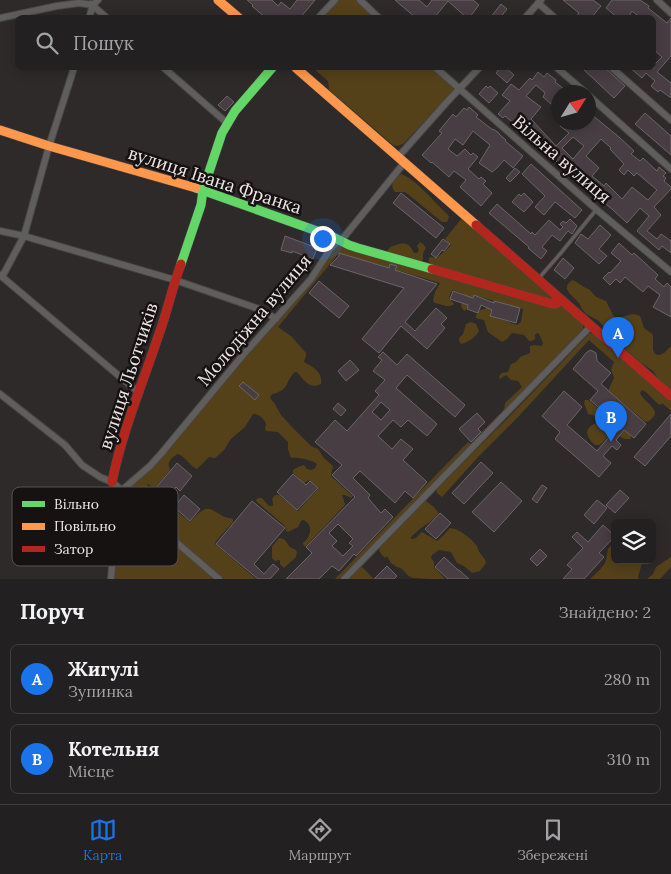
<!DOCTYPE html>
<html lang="uk">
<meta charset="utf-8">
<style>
:root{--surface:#222020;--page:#2e2d2d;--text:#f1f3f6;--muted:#a2a3a5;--line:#3f3e3e;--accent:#1a73e8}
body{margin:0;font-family:Lora,serif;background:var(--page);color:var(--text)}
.controls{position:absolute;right:15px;bottom:15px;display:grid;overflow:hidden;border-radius:8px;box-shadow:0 2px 12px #0003}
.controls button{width:45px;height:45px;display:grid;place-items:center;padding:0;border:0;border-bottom:1px solid var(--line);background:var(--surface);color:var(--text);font:25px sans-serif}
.compass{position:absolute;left:551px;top:85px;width:45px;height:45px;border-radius:50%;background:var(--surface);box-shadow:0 2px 12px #0003;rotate:53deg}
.you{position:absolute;left:322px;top:238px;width:18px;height:18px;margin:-12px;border:4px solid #fff;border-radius:50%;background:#1a73e8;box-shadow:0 0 0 8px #1a73e833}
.badge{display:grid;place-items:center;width:32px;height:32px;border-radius:50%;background:var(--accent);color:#fff;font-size:16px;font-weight:700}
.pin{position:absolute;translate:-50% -41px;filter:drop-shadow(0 1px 2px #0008)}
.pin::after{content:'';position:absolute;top:26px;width:18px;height:15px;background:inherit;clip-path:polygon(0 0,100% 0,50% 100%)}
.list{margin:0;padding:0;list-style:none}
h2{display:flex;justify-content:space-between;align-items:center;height:65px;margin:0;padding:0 20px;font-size:21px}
h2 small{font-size:16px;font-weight:400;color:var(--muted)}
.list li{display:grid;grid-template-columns:32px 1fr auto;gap:15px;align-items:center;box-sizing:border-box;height:70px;margin:0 10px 10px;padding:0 10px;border:1px solid var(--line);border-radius:8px}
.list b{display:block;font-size:19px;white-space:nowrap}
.list p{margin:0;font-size:16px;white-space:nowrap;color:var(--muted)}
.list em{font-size:16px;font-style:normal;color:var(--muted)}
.icon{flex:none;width:28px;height:28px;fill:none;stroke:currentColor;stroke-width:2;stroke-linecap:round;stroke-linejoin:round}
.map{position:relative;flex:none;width:671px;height:579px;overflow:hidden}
.search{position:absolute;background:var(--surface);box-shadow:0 2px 12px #0003;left:15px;right:15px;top:15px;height:55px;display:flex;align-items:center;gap:12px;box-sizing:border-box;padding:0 18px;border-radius:8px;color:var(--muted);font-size:19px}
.sheet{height:225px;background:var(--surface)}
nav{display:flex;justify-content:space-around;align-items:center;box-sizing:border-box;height:70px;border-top:1px solid var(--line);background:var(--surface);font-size:14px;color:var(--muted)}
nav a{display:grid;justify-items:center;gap:2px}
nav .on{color:var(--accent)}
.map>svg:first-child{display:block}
</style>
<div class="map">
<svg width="671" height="579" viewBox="0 0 671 579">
<rect width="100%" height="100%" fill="#2e2a2a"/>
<path fill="#54411a" d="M339 0H356L376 17 323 18Z
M313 68H432L453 86 454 90 403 144 397 146 393 145 329 90 328 81Z
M401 174C415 178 435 203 447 214L449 217 447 222H442L408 194 404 192H395C389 184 394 179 401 174Z
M462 218 554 299 553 301 432 265C429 263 428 261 429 258L430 257 437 258C442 253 447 250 451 245L445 239Z
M420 242 423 244 426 248 423 253V259L421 262 389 254 387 251 390 247C402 243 408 240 414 253H417L419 250 417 246Z
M340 243 560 304 583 324V329L504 411 505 403 522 387 518 381 511 380 506 375 500 379 499 376 502 373 508 372 511 364 516 362 520 357 530 353V346L535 345 542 346 543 343 539 334 537 333 535 335V339L532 341H529L524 335 512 333 507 339 502 342 488 332 484 320 479 319 476 318V315L480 310 485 309 488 306 492 308 490 314 491 316 517 325 521 322 523 309 487 299 475 295 470 300 466 310 464 311 461 306 464 294 453 290 451 292 449 298 454 304C448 309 442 304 435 303L433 301 435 292 440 283 339 253 278 327 291 336 306 353V356L304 362C313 367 323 372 321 384 309 390 304 380 297 372H295C284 382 291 390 272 394L270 398 275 404 281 415 291 426 311 446 318 449 324 458 333 466 331 475 332 477 349 493 352 496V498L345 495H342L345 504 344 506 306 546H304L303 543C311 537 314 524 303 520L301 521 298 527 288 532 286 531 285 526 257 502 256 500 258 498H262L269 506H273V503L272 499 275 495H279L298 511 319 488 309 480 304 483 293 473V470L298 467 304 465 307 469 312 470 315 468 317 464C312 460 298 457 291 458L288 449V442L278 432 266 431 265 429 266 424C264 418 259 414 253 414L245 427 231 439 224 450 215 458 209 457 197 469C189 466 186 456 177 454 172 458 166 462 170 469L169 471 155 488H152L148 484 147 485 168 503C164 507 162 513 156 514 149 515 135 502 131 496 128 493 129 492 128 489L131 484 332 250Z
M572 280 575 281 584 287 590 290 596 297 606 301 613 315 615 318C626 319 629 311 640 316L644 328 651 333 653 335V350L655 354 659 355 664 353 671 346V390L657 377 653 371 640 362 614 339 599 321 586 314 582 309 579 303 569 293 567 289V285Z
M471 322 476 324 479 331C476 337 467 343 461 344L459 341V338L463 334 466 324Z
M590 333 595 334 671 400V411L662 403 661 405 658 404 646 392 642 390 640 393C643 400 652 404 655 412 655 417 650 421 646 422L642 419 609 391V388L614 378 611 369 614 362 589 340 518 417 479 456 442 497 437 493 436 489 507 419Z
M585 400H588L630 435 631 438 630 439H624L612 432 600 445H595C591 441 585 435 588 429 591 424 595 426 598 419L593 415 588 414 584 403Z
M468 442 471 444 339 579H335Z
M426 501 434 507 438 512V514L430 522 421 528 411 537V539L416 538 422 532 437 541 443 536 450 528C458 528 472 539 477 546 478 548 478 551 480 553 483 557 485 558 486 563L480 571 472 573 464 566 457 563 451 552 439 550 432 555 431 558 434 562V567L445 579C435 579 422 579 413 578 405 576 405 568 397 567L391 563 387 556 385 558C382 555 379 552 379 548L423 502Z
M174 509 190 522C193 519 196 515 199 513 210 503 215 513 225 517 227 518 230 518 233 519V522L216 541 215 544 256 579H222L174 537C166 524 165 521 174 509Z
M134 510 139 511 216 579H109L126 516Z
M279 538 284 539 290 547 296 550 297 552 296 557 284 568 280 564V560L275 561 272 558V547Z
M615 542V560H643L638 577 639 579H590C596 573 604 567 606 560 609 549 605 550 615 542Z
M671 557V567L660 579H647L653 574 656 567Z
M362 567 374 579H348L360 568Z"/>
<path fill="#483d42" stroke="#6a6667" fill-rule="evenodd" d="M247 0H272L278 6 281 2 290 9 297 0H315L300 18H266L252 6 253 5Z
M395 0H419L427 7 432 0H473L479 5 469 18H467L448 1 434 18H416Z
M563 0H593L601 6 591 18H575L579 13Z
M612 0H640L649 6 648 8 667 23 671 18V56L657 72 671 83V98L660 90 658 92 651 86 655 81 646 73 642 78 630 68H654V65L662 57 654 50V18H641L632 11 628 18H618L606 8Z
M501 4 507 9 500 18H490Z
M500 68H506L514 75 507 83 496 73Z
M582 68H605L625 86 614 98Z
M538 72 544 77 547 73 556 80 555 82 568 92H558V110L543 97 545 93 536 85 526 96 541 107 531 119 556 146 569 133 560 126 563 122H569L574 126 577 123 582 127 586 122H588V120L592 115 619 137 634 151 631 154 640 161 643 158 657 171 659 167 666 173 663 176 666 178 664 181 671 187V189L654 207 661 215 647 231 657 239 661 234 671 241V253L662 246 659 250 637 231 649 216 640 208 627 223 612 209 584 187 586 185 574 176 576 173 566 165 563 168 538 143 536 144 521 129 505 116 503 118 498 114 510 101 502 95 511 84 519 90 530 78 532 80ZM573 137 584 146 573 159 562 148ZM601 139 611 148 610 149 624 164 619 170 624 175 628 170 634 176 637 173 657 190 648 200 632 187 622 199 606 183 604 186 592 176 599 168 586 156Z
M486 86 488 88 490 86 498 93 489 103 479 94Z
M227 96 234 102 225 111 218 105Z
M469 107 478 115 476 117 493 130V129L499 133V134L506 140 505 141 523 156 513 168 504 160 497 168 492 172 479 163 490 145 473 131 463 145 455 139 448 149 457 156 465 149 471 155 473 153 478 157 468 169 479 179 481 177 486 181 483 184 492 193 481 206 460 187 466 180 454 171 449 177 432 162 431 163 422 155 442 133 439 131 453 114 456 117 464 108 467 110Z
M645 113 671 136V155L635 124Z
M531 164 582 210 575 218 555 202 544 215 535 207 545 196 522 174Z
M515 168 520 172 510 182 506 178Z
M401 193 444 228 436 238 393 203Z
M524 193 533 202 524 212 512 202 519 194 521 196Z
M497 204 531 234 532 232 535 235 549 220 560 230 563 227 560 224 563 221 566 223 570 219 577 226 572 234 568 231 560 241 552 235 542 247 547 251 541 259 528 248 529 247 489 213Z
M600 225 611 235 599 249 607 256 599 264 575 243 581 234 588 239Z
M285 236 317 248 313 259 292 251V253L281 250Z
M443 239 450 244 444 251 442 250 436 258 431 254Z
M619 243 632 255 634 253 658 275 655 279 664 287 667 283 671 287V317L653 307 660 295 648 286 643 292 625 277 620 283 616 279 610 285 603 278 609 272 610 273 621 261 611 253Z
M339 253 389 268 390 264 397 266 395 270 437 284 405 322 415 331 436 308 447 318 441 324 445 328 427 349 401 326 379 353 362 339 404 288 330 265 339 256Z
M563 258 574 268 565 279 554 270Z
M319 281 349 306 339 318 309 293Z
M453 291 473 298 474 295 494 303V301L520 308 516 323 490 316 492 310 481 305 478 313 467 309 468 305 450 299Z
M591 350 596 353 597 361 611 373 601 384 646 424 634 438 624 430 616 440 621 445 617 450 612 446 603 456 611 463 599 477 555 439 560 432 542 416 564 391 582 407 567 425 597 451 619 425 590 400 598 391 573 369 587 352Z
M383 352 397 365 407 354 465 405 455 417 407 375 396 388 437 424 427 436 408 420 401 427 393 420 378 436 392 449 401 439 413 449 403 460 427 482 413 498 405 491 395 503 360 471 353 478 370 495 368 498 381 513 385 509 393 517 356 556 354 554 339 571 332 566 319 579H286L312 553 306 547 355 497 332 475 342 465 315 442 335 420 347 431 379 395 375 391 385 380 373 371 382 360 378 357ZM381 402 390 410 381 420 372 412ZM338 524 353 539 349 543 353 546 343 556 332 546 337 541 329 533Z
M350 360 359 370 346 381 338 371Z
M243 382 259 395 255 400 239 386Z
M338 403 346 410 341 416 333 409Z
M477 413 485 422 478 429 481 432 471 442 459 429Z
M671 414V436L645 466 634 457Z
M481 462 493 473 464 504 452 493Z
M177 463 192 476 180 491 176 487 165 500 154 490Z
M293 474 306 485 310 481 318 488 297 510 277 492Z
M501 482 522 501 494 532 472 512Z
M542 485 547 488 537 503 532 499Z
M620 490 629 498 615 513 606 505Z
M184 495 200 509 190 521 174 507Z
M597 500 607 508 594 524 584 515Z
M252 501 285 528 254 564 264 574 273 564 279 569 270 579H258L216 544Z
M440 513 451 523 436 539 425 529Z
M603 525 615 536 599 553 604 557 584 579H563L572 569 567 565 583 548 572 537 577 532 588 542Z
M540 549 547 556 537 566 530 559Z
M444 557 458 570H459L469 579H448L435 567Z
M387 566 397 576 394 579H374Z"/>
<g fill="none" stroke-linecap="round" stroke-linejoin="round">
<g stroke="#4a4545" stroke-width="4.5">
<path id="lane" d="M539 278 560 254 596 210"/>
</g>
<g stroke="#4a4545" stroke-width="8">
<path id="street" d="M360 0 379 18
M657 0 671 13
M538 3 555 18
M91 4 107 18
M0 18 57 6 79 3 93 5 98 0
M89 18 93 5
M318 18 335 0
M525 18 541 0
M164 68 227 123
M436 68 597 210 671 272
M557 68 585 92
M612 68 671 120
M588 95 671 169
M398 157 446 103 479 68
M0 231 24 236 175 280 262 310 276 319
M0 275 138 392
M2 277 24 236 49 146 74 68
M0 394 65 445 82 465 100 477 112 482 117 486 128 498 157 523 176 542 219 579
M121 491 150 466 160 455 243 355 311 279 331 248 344 237 404 163
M111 579 113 554 128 498
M344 579 591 326"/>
</g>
<g stroke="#4a4545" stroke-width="10">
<path id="fast" d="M196 188 331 236 349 245 358 248 432 269
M181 264 201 205 203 190 222 133 235 111 272 68"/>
</g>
<g stroke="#4a4545" stroke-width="10">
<path id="slow" d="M218 0 239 18
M296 68 476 225
M0 130 49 146 196 188"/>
</g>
<g stroke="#4a4545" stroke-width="10">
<path id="jam" d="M476 225 671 396
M432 269 549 303 556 304 560 299
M112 482C122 432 142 385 158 337 167 313 172 288 181 264"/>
</g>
<use href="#lane" stroke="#605d5d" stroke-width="3"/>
<use href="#street" stroke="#605d5d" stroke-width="6"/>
<use href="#fast" stroke="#63d668" stroke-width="9"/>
<use href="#slow" stroke="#ff974d" stroke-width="9"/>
<use href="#jam" stroke="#b3261e" stroke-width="9"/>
</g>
<g text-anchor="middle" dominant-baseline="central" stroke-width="5" stroke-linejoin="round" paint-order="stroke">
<g font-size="18" fill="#ece6e6" stroke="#161212">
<text transform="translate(562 159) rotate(41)">Вільна вулиця</text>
<text transform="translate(215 180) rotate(18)">вулиця Івана Франка</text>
<text transform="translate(254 320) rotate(-50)">Молодіжна вулиця</text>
<text transform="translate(128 376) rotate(-72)">вулиця Льотчиків</text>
</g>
</g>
<rect x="12" y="487" width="166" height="79" rx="8" fill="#161212" stroke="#565252" stroke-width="1"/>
<rect x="22" y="501" width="23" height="6" fill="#63d668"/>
<rect x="22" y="523" width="23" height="7" fill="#ff974d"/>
<rect x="22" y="546" width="23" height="6" fill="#b3261e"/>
<g font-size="14" fill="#ece6e6">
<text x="54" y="509">Вільно</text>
<text x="54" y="531">Повільно</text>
<text x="54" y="554">Затор</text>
</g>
</svg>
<div class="controls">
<button><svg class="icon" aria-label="layers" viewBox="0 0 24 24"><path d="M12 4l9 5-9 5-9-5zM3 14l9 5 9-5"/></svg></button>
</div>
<svg class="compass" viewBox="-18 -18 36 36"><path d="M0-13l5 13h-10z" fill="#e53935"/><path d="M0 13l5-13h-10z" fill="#a2a3a5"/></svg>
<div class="you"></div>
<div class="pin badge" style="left:618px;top:358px">A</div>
<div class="pin badge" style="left:611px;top:442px">B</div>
<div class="search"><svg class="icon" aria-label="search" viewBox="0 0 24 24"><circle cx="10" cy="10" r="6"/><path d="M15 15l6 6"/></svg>Пошук</div>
</div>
<section class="sheet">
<h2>Поруч<small>Знайдено: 2</small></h2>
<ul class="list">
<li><span class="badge">A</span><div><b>Жигулі</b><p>Зупинка</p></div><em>280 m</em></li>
<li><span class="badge">B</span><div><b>Котельня</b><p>Місце</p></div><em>310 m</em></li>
</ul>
</section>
<nav>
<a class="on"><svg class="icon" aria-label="map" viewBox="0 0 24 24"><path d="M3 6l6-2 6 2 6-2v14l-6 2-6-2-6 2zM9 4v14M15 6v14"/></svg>Карта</a>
<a><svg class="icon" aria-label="directions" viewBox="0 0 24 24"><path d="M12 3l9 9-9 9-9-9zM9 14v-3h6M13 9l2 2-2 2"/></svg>Маршрут</a>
<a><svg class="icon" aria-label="saved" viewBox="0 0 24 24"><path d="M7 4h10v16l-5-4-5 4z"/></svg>Збережені</a>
</nav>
